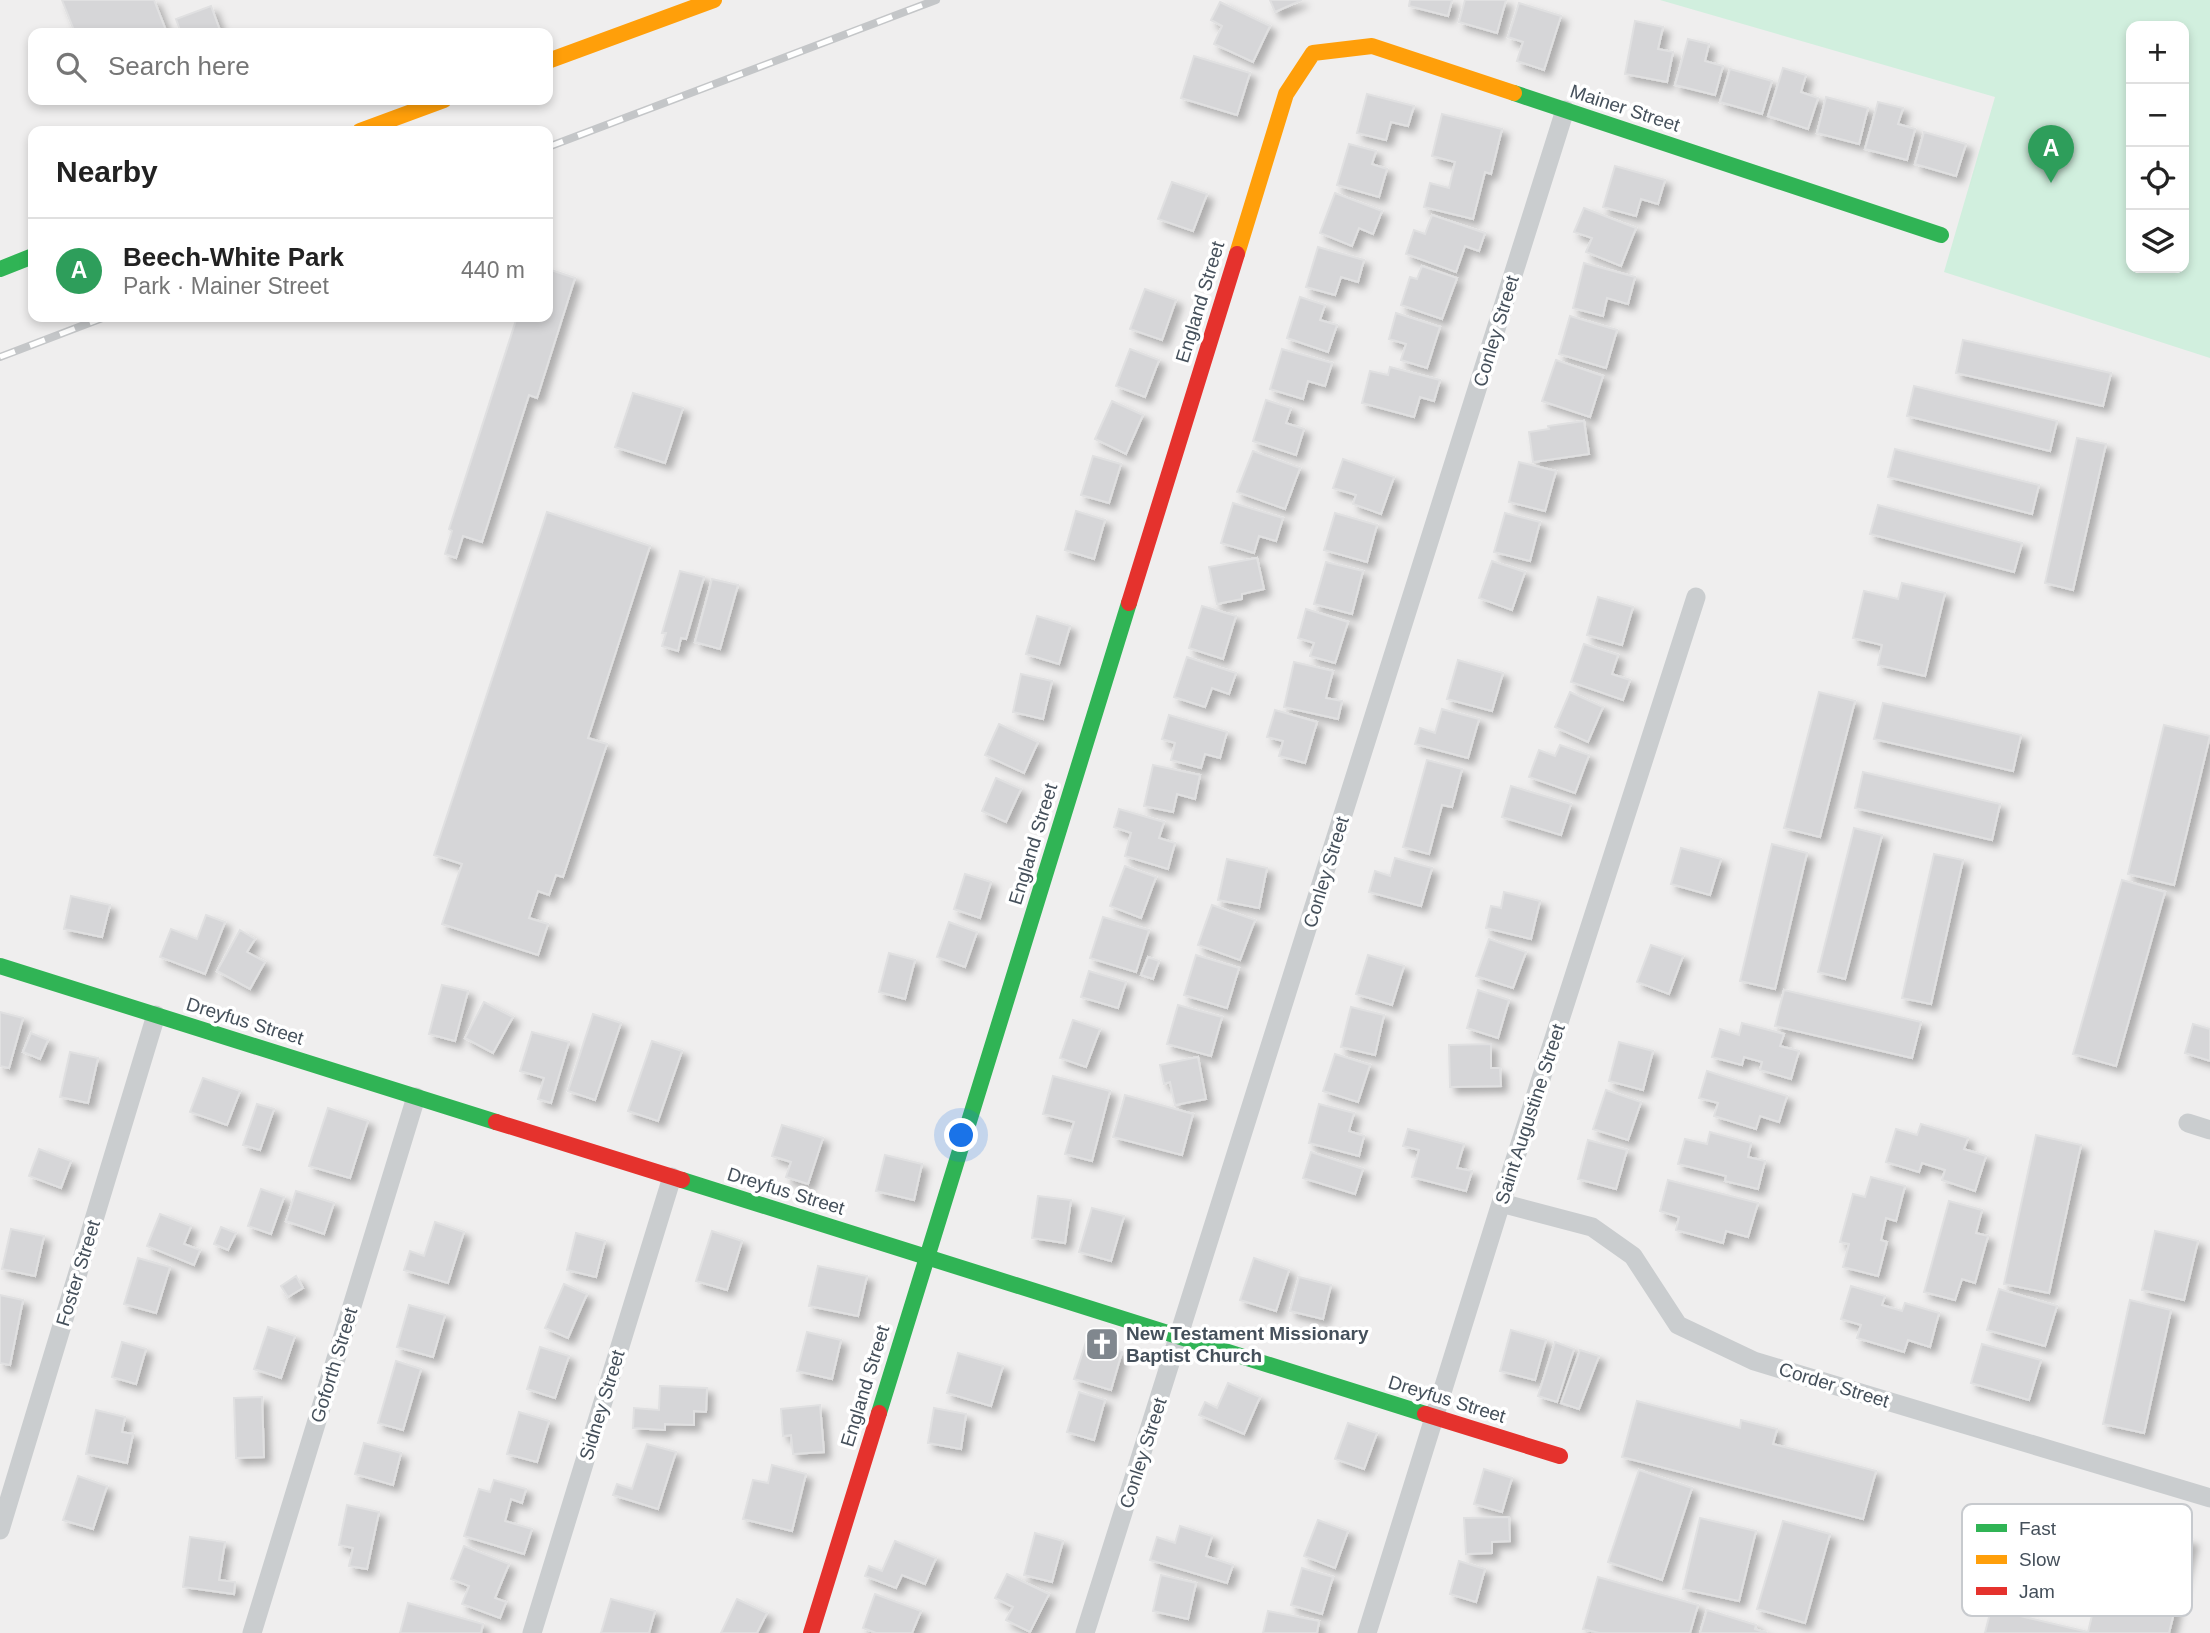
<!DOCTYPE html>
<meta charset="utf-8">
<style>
:root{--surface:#fff;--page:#f2f2f2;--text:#222;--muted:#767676;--line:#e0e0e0;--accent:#80878e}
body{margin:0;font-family:Arial,sans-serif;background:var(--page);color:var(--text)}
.controls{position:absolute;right:21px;top:21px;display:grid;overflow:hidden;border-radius:14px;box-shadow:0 4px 10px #0003}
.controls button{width:63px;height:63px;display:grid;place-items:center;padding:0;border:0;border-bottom:2px solid var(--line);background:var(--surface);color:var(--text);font:35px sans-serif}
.you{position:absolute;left:962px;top:1136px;width:24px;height:24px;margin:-18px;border:5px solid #fff;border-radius:50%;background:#1a73e8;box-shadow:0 0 0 10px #1a73e833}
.badge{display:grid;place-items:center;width:46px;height:46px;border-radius:50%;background:var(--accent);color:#fff;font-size:23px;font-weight:700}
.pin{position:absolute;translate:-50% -58px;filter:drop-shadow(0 2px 4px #0008)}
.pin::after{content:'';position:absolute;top:37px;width:24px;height:21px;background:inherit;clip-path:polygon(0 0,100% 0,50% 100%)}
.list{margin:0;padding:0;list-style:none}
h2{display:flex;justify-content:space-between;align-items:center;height:91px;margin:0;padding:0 28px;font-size:30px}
h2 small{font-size:23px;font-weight:400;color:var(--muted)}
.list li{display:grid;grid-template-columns:46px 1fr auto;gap:21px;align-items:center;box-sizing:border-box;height:105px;padding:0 28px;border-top:2px solid var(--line)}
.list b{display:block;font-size:26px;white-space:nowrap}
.list p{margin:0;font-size:23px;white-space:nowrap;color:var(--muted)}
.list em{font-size:23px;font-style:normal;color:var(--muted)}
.icon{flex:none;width:38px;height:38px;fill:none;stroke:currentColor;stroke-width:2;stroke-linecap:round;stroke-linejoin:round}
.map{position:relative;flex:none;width:2210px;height:1633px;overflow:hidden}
.search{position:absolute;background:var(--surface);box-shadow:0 4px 10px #0003;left:28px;top:28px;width:525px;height:77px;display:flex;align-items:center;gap:18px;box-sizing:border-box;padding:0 24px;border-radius:14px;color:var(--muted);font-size:26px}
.panel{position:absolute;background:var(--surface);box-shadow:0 4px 10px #0003;left:28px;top:126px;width:525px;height:196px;border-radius:14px}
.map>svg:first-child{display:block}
</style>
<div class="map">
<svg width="2210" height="1633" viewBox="0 0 2210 1633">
<defs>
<filter id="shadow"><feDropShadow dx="6" dy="6" stdDeviation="3.5" flood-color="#0004"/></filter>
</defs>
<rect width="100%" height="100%" fill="#efeeee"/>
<path fill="#d1efde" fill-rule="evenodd" d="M1660 0H2210V358L1944 272 1995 97ZM2131 26H2184V268H2131Z"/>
<path fill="#d6d6d8" stroke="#e0e0e1" stroke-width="2" filter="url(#shadow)" d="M62 0H154L167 33H75Z
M1270 0H1302L1275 12Z
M1410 0H1452L1448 16 1409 6Z
M1465 0H1506L1497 33 1459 22Z
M1220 2 1270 26 1253 62 1214 44 1222 26 1211 20Z
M1519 3 1561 16 1544 70 1517 61 1523 42 1508 37Z
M211 6 221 33H181L176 19Z
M1635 21 1663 27 1658 49 1673 52 1667 82 1625 74Z
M1688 39 1709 44 1705 61 1723 66 1715 95 1675 85Z
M1194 56 1250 73 1237 115 1181 98Z
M1783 68 1806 75 1801 92 1818 98 1808 129 1768 116Z
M1730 69 1772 81 1762 114 1720 102Z
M1367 94 1414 106 1408 126 1391 122 1386 140 1357 133Z
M1826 97 1868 108 1859 144 1817 133Z
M1878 102 1903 108 1898 124 1915 129 1907 160 1865 149Z
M1442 114 1502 129 1491 174 1485 172 1473 219 1424 207 1430 183 1449 188 1455 162 1432 156Z
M1924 132 1966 144 1956 176 1915 164Z
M1349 144 1376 151 1372 164 1387 169 1379 197 1337 185Z
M1615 166 1665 180 1658 204 1641 199 1636 216 1603 207Z
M1172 182 1207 194 1193 231 1158 219Z
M1335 193 1382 211 1373 234 1359 228 1352 246 1320 233Z
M1584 208 1636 228 1621 266 1586 252 1592 238 1574 232Z
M1432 215 1485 233 1479 251 1465 246 1456 272 1406 254 1414 230 1425 234Z
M1318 247 1364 260 1358 282 1341 277 1335 295 1306 287Z
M1584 263 1635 277 1628 304 1607 298 1603 316 1573 308Z
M1422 266 1457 278 1442 319 1401 305 1410 277 1417 279Z
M548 269 575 278 537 398 529 395 482 542 463 536 456 558 445 554 452 531 449 529 517 317H548Z
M1145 289 1176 300 1162 340 1130 329Z
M1300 297 1325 305 1320 320 1337 325 1328 352 1287 338Z
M1396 313 1440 327 1427 368 1401 360 1406 344 1389 339Z
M1570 316 1617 330 1606 368 1559 354Z
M1963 340 2111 373 2103 406 1956 373Z
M1130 349 1159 360 1145 397 1116 386Z
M1282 349 1332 363 1325 386 1308 381 1303 399 1270 389Z
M1556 360 1603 376 1590 417 1542 401Z
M1390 367 1440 380 1434 401 1420 397 1414 417 1362 403 1370 371 1388 375Z
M1914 386 2057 421 2050 451 1907 416Z
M633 393 683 408 665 463 615 447Z
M1266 400 1291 408 1286 423 1304 429 1296 455 1253 441Z
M1112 401 1143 415 1126 454 1095 439Z
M1584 421 1589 454 1533 462 1529 432 1549 429 1548 426Z
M2077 438 2106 444 2073 590 2045 583Z
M1895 449 2039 485 2032 514 1888 477Z
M1253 451 1300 468 1285 509 1237 492Z
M1093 456 1121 464 1109 503 1081 495Z
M1343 459 1394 477 1381 514 1353 504 1356 495 1333 488Z
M1519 462 1556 471 1545 511 1509 502Z
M1233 503 1283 518 1276 541 1259 536 1254 553 1221 543Z
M1878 505 2022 543 2014 572 1870 534Z
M1076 511 1105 520 1094 559 1065 550Z
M547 512 650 546 588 738 607 744 563 877 556 875 549 895 538 891 529 918 548 924 538 955 442 924 462 864 434 855Z
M1335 513 1377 525 1367 562 1324 550Z
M1505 513 1540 522 1530 561 1494 552Z
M1257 558 1264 589 1242 594V599L1217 604 1209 567Z
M1492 561 1525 572 1512 610 1479 598Z
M1326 562 1363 571 1352 614 1314 604Z
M680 571 704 577 686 639 681 638 678 651 662 646 666 633H662Z
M712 579 738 585 720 649 695 642Z
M1902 583 1945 593 1925 676 1878 665 1882 645 1853 638 1864 591 1898 599Z
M1598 597 1633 607 1622 645 1587 635Z
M1202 606 1236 616 1223 659 1189 648Z
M1306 609 1348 622 1335 663 1310 656 1314 643 1298 638Z
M1037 616 1070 626 1059 664 1026 654Z
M1584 644 1618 655 1612 674 1630 680 1623 700 1571 682Z
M1187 657 1236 673 1229 694 1212 688 1205 707 1174 697Z
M1458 660 1503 673 1492 711 1447 699Z
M1294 662 1333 671 1326 698 1342 701 1338 719 1284 707Z
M1021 674 1052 681 1043 719 1013 712Z
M1570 692 1603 707 1588 742 1555 727Z
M1819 692 1855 701 1820 837 1784 828Z
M1883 703 2021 735 2013 771 1874 739Z
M1442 709 1479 719 1468 758 1415 744 1420 728 1435 733Z
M1275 710 1317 722 1305 763 1279 756 1283 741 1267 737Z
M1169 715 1227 732 1220 758 1205 754 1201 768 1171 760 1175 743 1162 739Z
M999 724 1038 742 1024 773 985 755Z
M2164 725 2210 736 2174 885 2128 874Z
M1560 745 1589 755 1575 793 1529 777 1539 750 1555 756Z
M1427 760 1462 769 1452 807 1442 805 1429 854 1403 847Z
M1153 765 1200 775 1195 799 1177 794 1173 812 1144 806Z
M1863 772 2000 804 1992 840 1855 808Z
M996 778 1021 789 1006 822 982 811Z
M1511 786 1571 804 1561 835 1502 817Z
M1119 809 1164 822 1159 838 1175 843 1168 869 1125 856 1131 833 1114 827Z
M1854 828 1882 835 1845 979 1818 972Z
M1772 844 1807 853 1775 989 1740 981Z
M1681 848 1721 859 1710 895 1671 884Z
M1934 854 1963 860 1931 1004 1902 998Z
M1395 858 1432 868 1421 906 1369 892 1375 871 1390 876Z
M1227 859 1267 868 1259 908 1218 900Z
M1125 866 1156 877 1141 918 1110 906Z
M965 874 991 882 980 918 954 909Z
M2122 880 2165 892 2116 1066 2073 1054Z
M1504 892 1540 901 1531 939 1486 928 1491 906 1501 908Z
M71 896 110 905 102 937 64 929Z
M1212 905 1255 920 1240 960 1198 945Z
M206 915 225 922 205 974 160 957 171 929 197 939Z
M1103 917 1149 930 1136 972 1090 958Z
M949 922 977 932 965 967 937 957Z
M240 930 255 939 247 952 265 962 250 989 217 971Z
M1489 939 1526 952 1513 988 1476 976Z
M1651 945 1683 956 1669 994 1637 982Z
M889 953 915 960 905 999 879 992Z
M1196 955 1239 968 1227 1008 1184 995Z
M1368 955 1404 966 1392 1005 1356 994Z
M1148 957 1159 961 1153 979 1141 975Z
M1089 971 1126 982 1118 1008 1081 997Z
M442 985 468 991 455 1041 429 1034Z
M1478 990 1509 1000 1498 1038 1467 1028Z
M1784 990 1921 1022 1912 1058 1775 1026Z
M484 1002 513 1017 493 1053 465 1038Z
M1178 1005 1222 1017 1211 1056 1167 1044Z
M1351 1007 1384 1015 1375 1055 1341 1047Z
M0 1012 23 1018 9 1068 0 1066Z
M593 1014 621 1023 595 1100 568 1091Z
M1073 1020 1100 1029 1086 1067 1060 1058Z
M1742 1023 1784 1034 1780 1046 1799 1051 1791 1079 1760 1070 1762 1062 1744 1057 1742 1065 1712 1057 1720 1029 1739 1035Z
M2193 1024 2210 1029V1061L2185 1053Z
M532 1032 569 1042 551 1103 538 1099 544 1078 520 1071Z
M31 1033 48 1040 40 1059 23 1052Z
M652 1041 682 1051 658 1121 628 1111Z
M1619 1042 1653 1051 1643 1090 1609 1081Z
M1491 1044V1068H1500L1501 1086 1450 1087 1449 1045Z
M70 1052 98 1058 88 1103 60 1097Z
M1335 1054 1370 1065 1358 1102 1323 1091Z
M1198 1057 1206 1099 1175 1105 1170 1082 1164 1084 1160 1065Z
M1707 1071 1787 1096 1779 1122 1760 1116 1756 1129 1714 1116 1718 1103 1699 1098Z
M1053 1076 1110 1091 1092 1161 1065 1154 1074 1122 1043 1114Z
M203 1078 240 1091 227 1125 190 1112Z
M1606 1090 1641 1102 1628 1140 1593 1129Z
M1125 1095 1193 1114 1182 1155 1113 1137Z
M257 1104 274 1109 260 1150 243 1145Z
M1319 1104 1354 1113 1349 1131 1364 1136 1359 1156 1309 1143Z
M328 1108 368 1121 350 1178 309 1166Z
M1921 1124 1968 1138 1964 1149 1986 1156 1975 1191 1942 1180 1945 1170 1922 1163 1919 1172 1886 1162 1896 1129 1917 1135Z
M782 1125 823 1138 808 1184 786 1177 791 1162 772 1156Z
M1408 1129 1464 1144 1457 1168 1472 1171 1466 1191 1412 1177 1419 1150 1403 1146Z
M1710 1132 1751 1143 1748 1157 1765 1161 1758 1189 1725 1181 1726 1176 1678 1164 1685 1139 1707 1144Z
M2036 1135 2081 1145 2049 1293 2004 1284Z
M1588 1140 1627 1150 1616 1189 1578 1179Z
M39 1149 71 1161 61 1188 29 1176Z
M1311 1152 1363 1169 1355 1194 1303 1178Z
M885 1155 922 1164 914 1200 876 1191Z
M1871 1177 1905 1186 1896 1221 1886 1218 1881 1240 1887 1242 1878 1276 1843 1267 1849 1244 1840 1242 1853 1194 1865 1197Z
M1668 1180 1758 1203 1748 1237 1726 1231 1723 1243 1676 1230 1679 1217 1660 1211Z
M261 1189 284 1197 271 1234 248 1226Z
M296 1191 334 1203 324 1234 286 1221Z
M1038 1196 1071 1200 1065 1243 1032 1238Z
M1949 1201 1982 1210 1976 1233 1988 1236 1975 1283 1962 1279 1955 1300 1924 1292Z
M1092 1208 1124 1216 1111 1261 1079 1252Z
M160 1214 191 1226 184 1244 200 1250 194 1265 147 1246Z
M435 1222 464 1232 448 1283 404 1270 410 1251 424 1256Z
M221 1227 236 1233 228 1250 214 1244Z
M11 1229 44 1236 35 1276 2 1269Z
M712 1231 742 1241 727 1290 696 1281Z
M2155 1231 2198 1241 2184 1300 2142 1290Z
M576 1233 605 1241 596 1277 567 1270Z
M138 1258 170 1267 156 1313 124 1304Z
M1254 1258 1289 1270 1276 1311 1240 1300Z
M818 1266 867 1276 858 1316 809 1306Z
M296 1276 303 1288 288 1297 281 1286Z
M1299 1277 1331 1285 1323 1319 1290 1311Z
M564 1284 587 1294 568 1338 545 1328Z
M1851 1286 1885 1296 1882 1305 1902 1311 1905 1303 1939 1313 1930 1347 1908 1340 1904 1352 1857 1338 1861 1325 1841 1319Z
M1999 1289 2057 1306 2045 1346 1987 1330Z
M0 1295 23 1300 10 1365 0 1363Z
M2130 1300 2171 1310 2144 1433 2103 1424Z
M409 1305 445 1315 433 1357 397 1347Z
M268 1327 295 1336 281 1378 254 1369Z
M1511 1330 1546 1340 1535 1380 1500 1371Z
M807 1332 841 1340 832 1379 797 1371Z
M122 1342 146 1349 136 1384 112 1377Z
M1086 1342 1122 1352 1111 1390 1074 1379Z
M1555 1342 1574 1349 1557 1402 1538 1396Z
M1982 1344 2041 1360 2029 1400 1971 1383Z
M540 1347 569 1356 555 1398 527 1389Z
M1580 1350 1599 1356 1579 1409 1561 1403Z
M958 1353 1003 1366 991 1406 947 1393Z
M396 1361 421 1369 403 1430 378 1423Z
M1228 1383 1260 1397 1244 1434 1199 1415 1205 1402 1217 1408Z
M660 1386 707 1388 706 1412 694 1411V1425L665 1424V1430L633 1428 634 1408 659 1410Z
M1079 1392 1105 1400 1094 1440 1067 1432Z
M262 1397 264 1457 236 1458 234 1398Z
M1637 1401 1740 1428 1741 1420 1777 1429 1773 1444 1876 1471 1863 1519 1622 1457Z
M820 1405 824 1452 793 1454 791 1435 783 1436 781 1409Z
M934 1408 966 1414 961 1449 928 1443Z
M96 1410 125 1417 122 1432 133 1434 127 1463 86 1454Z
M519 1412 549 1421 537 1462 507 1454Z
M1348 1423 1377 1433 1364 1469 1335 1459Z
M364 1443 401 1453 393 1485 355 1474Z
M647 1444 676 1452 658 1509 613 1495 617 1484 632 1489Z
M772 1465 806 1474 792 1531 743 1519 753 1480 768 1483Z
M1484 1469 1512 1478 1502 1512 1474 1504Z
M1639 1470 1692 1488 1662 1580 1608 1562Z
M78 1476 107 1486 93 1529 63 1520Z
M494 1480 526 1489 522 1503 511 1499 505 1521 532 1529 524 1554 464 1536 479 1489 490 1492Z
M347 1505 379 1512 367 1569 349 1566 353 1548 339 1545Z
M1509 1517 1510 1541 1492 1542V1553L1466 1554 1464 1518Z
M1700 1518 1756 1531 1739 1601 1683 1589Z
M1318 1520 1348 1531 1335 1568 1304 1556Z
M1783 1521 1830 1534 1805 1623 1757 1609Z
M2115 1521 2192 1540 2169 1633H1985L1991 1609 2088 1632Z
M1180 1526 1212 1536 1206 1556 1233 1565 1227 1583 1150 1560 1157 1537 1175 1543Z
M1035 1533 1063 1541 1052 1582 1024 1575Z
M190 1537 225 1542 219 1580 235 1582 234 1594 183 1587Z
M895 1541 936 1558 925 1584 902 1575 896 1588 865 1576 869 1566 882 1571Z
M464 1546 509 1564 495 1598 506 1602 500 1618 462 1604 469 1586 451 1579Z
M1459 1561 1485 1569 1476 1602 1450 1594Z
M1302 1568 1333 1577 1322 1614 1291 1605Z
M1007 1574 1049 1594 1030 1632 1006 1620 1013 1607 995 1598Z
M1161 1575 1196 1583 1188 1619 1153 1611Z
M1598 1577 1698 1605 1690 1633H1599L1583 1629Z
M875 1594 921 1611 912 1633H876L863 1628Z
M611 1599 655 1611 649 1633H601Z
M737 1599 767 1613 757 1633H721Z
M408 1603 483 1624 481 1633H400Z
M1707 1610 1756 1625 1755 1629 1767 1633H1700Z
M1268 1611 1319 1621 1317 1633H1263Z"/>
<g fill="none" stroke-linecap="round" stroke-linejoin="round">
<path stroke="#cacdcf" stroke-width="19" d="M2188 1123 2210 1130
M1501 1203 1592 1227 1633 1256 1678 1325 1754 1361 2210 1498
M0 1530 156 1015
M252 1633 416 1097
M532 1633 672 1177
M1085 1633 1565 110
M1367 1633 1501 1203 1696 597"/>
<path stroke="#30b455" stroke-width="16" d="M1514 93 1941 235
M0 269 33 256
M0 966 496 1122
M682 1180 1425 1414
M879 1413 1129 603"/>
<path stroke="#ff9f0a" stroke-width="16" d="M548 61 714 0
M360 131 444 100
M1237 254 1286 94 1313 53 1372 46 1514 93"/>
<path stroke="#e5322d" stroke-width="16" d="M1129 603 1237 254
M496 1122 682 1180
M1425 1414 1560 1456
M811 1633 879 1413"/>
<g stroke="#c4c6c8" stroke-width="8">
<path id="rail" d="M548 147 936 0
M0 357 105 317"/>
</g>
<use href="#rail" stroke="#fff" stroke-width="5" stroke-dasharray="16" stroke-linecap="butt"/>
</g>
<defs>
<g id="church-square" transform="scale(1.75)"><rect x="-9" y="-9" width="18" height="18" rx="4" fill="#80878e" stroke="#fff"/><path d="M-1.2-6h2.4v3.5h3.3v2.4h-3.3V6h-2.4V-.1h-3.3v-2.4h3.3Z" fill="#fff"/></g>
</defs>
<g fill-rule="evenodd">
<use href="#church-square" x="1102" y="1344"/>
</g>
<g text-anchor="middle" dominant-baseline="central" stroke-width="7" stroke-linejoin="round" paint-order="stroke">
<g font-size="19" fill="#45505b" stroke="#fff">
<text transform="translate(1625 108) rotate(18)">Mainer Street</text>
<text transform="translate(1200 302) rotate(-73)">England Street</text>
<text transform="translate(1496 331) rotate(-73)">Conley Street</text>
<text transform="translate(1033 844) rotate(-73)">England Street</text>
<text transform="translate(1326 872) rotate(-73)">Conley Street</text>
<text transform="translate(245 1021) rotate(17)">Dreyfus Street</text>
<text transform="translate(1530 1114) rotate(-72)">Saint Augustine Street</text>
<text transform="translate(786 1191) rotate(17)">Dreyfus Street</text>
<text transform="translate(78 1273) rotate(-73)">Foster Street</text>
<text transform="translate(334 1365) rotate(-73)">Goforth Street</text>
<text transform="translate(1834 1385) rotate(17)">Corder Street</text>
<text transform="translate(865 1386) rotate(-73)">England Street</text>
<text transform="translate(1447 1399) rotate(17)">Dreyfus Street</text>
<text transform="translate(602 1405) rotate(-73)">Sidney Street</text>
<text transform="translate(1143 1453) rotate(-72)">Conley Street</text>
</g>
<g font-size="19" font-weight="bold" fill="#45505b" stroke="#fff" text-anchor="start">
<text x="1126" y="1333">New Testament Missionary<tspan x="1126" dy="22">Baptist Church</tspan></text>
</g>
</g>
<rect x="1962" y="1504" width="230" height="112" rx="10" fill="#fff" stroke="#c7cace" stroke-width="2"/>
<rect x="1976" y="1524" width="31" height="8" fill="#30b455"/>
<rect x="1976" y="1555" width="31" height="9" fill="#ff9f0a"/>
<rect x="1976" y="1587" width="31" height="8" fill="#e5322d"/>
<g font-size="19" fill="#45505b">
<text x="2019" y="1535">Fast</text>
<text x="2019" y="1566">Slow</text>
<text x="2019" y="1598">Jam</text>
</g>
</svg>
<div class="controls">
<button>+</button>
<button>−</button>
<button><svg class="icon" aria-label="locate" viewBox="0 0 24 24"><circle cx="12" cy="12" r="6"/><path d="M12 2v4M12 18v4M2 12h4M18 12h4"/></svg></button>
<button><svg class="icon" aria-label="layers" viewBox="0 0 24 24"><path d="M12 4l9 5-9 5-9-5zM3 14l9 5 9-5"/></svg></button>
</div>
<div class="you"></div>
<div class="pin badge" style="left:2051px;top:183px;background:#2e9e5b">A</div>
<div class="search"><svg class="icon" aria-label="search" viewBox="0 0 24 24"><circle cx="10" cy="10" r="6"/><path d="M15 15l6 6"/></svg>Search here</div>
<section class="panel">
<h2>Nearby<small></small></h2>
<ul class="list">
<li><span class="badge" style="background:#2e9e5b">A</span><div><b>Beech-White Park</b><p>Park · Mainer Street</p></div><em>440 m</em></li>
</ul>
</section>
</div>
